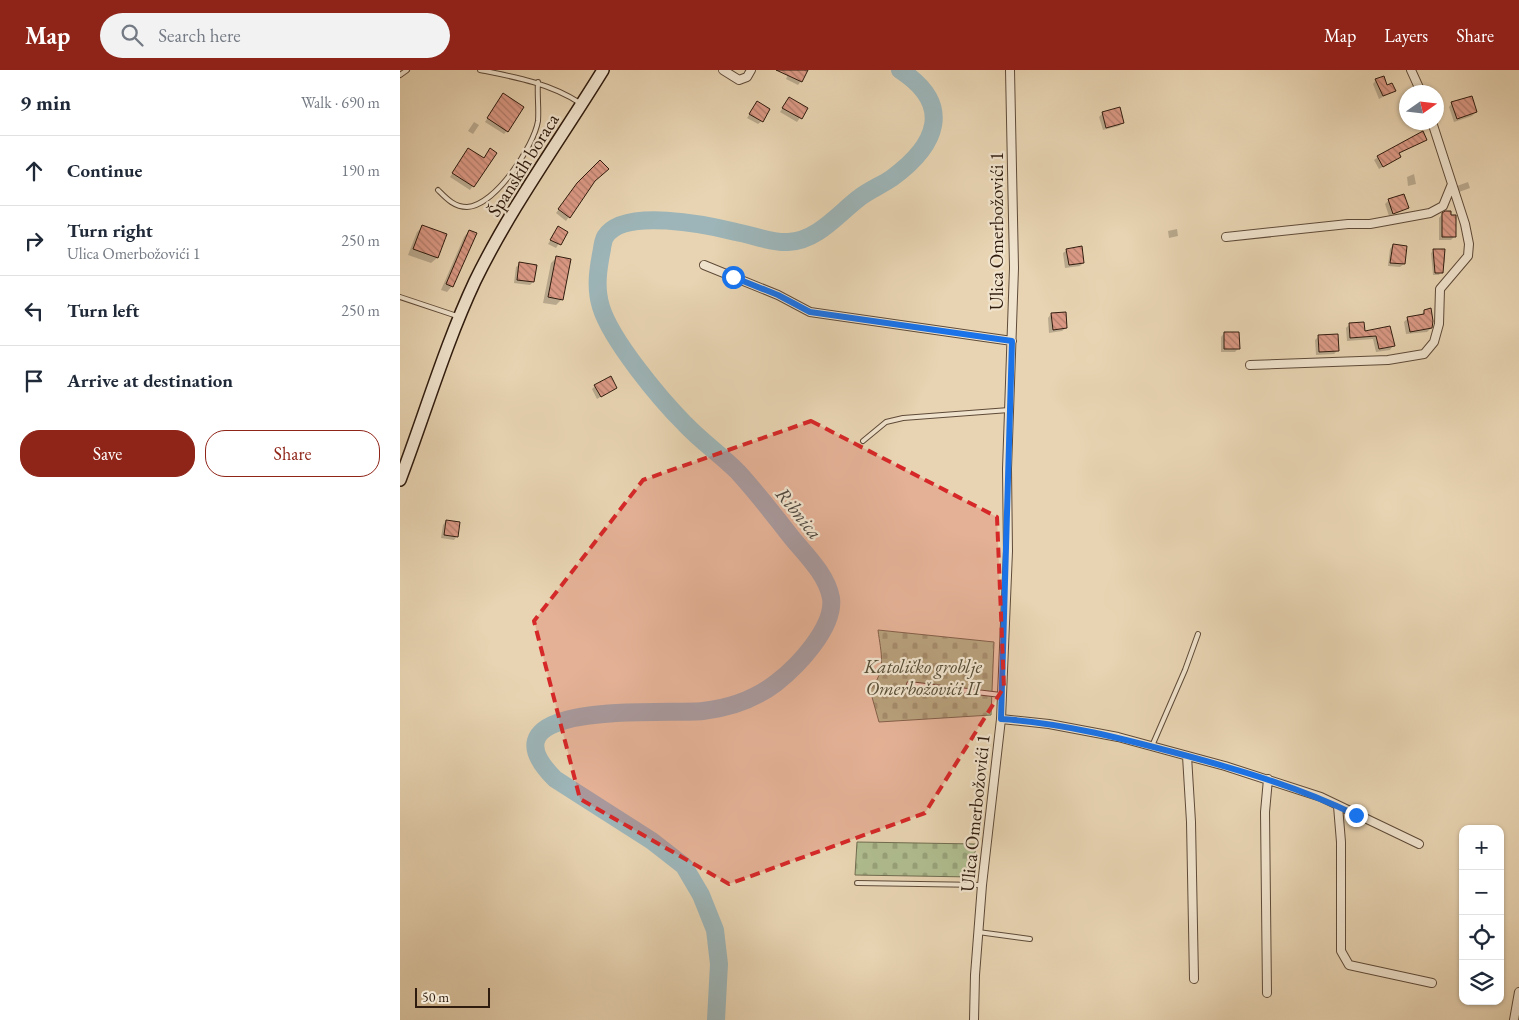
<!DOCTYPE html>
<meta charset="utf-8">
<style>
:root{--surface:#fff;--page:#f2f2f3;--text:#1f2937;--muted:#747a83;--line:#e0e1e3;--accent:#8f2418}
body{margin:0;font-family:"EB Garamond",serif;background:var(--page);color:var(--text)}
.controls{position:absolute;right:15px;bottom:15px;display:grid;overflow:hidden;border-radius:10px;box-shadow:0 1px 4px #0004}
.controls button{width:45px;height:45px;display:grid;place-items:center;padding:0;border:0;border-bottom:1px solid var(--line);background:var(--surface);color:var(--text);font:25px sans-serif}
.compass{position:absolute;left:999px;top:15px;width:45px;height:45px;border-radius:50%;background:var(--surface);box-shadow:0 1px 4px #0004;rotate:76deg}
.scale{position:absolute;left:15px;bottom:12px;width:75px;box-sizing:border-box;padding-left:5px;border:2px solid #301c0f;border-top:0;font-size:14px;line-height:18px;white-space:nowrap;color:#301c0f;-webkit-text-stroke:4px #f0e3cd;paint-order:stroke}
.stop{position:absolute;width:15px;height:15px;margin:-11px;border:4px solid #1a73e8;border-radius:50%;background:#fff}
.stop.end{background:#1a73e8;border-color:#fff;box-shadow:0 1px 5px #0008}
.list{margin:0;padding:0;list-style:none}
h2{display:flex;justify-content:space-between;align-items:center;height:65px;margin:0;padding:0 20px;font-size:21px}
h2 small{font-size:16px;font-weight:400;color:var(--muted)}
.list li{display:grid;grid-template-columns:32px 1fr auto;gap:15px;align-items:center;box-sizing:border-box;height:70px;padding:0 20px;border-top:1px solid var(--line)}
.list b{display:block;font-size:19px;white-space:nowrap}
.list p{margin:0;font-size:16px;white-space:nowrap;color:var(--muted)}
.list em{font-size:16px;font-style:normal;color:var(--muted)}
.actions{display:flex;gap:10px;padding:15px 20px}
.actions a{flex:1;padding:11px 0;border:1px solid var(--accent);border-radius:20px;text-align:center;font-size:18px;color:var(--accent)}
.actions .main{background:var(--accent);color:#fff}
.icon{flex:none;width:28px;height:28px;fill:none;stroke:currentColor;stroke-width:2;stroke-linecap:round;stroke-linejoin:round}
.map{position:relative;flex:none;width:1119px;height:950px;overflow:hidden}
header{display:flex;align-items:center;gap:30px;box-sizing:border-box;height:70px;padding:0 25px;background:var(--accent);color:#fff}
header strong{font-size:24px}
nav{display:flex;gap:28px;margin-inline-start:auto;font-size:18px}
.search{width:350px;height:45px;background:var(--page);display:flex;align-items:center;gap:12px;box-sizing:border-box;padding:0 18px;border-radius:28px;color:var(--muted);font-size:19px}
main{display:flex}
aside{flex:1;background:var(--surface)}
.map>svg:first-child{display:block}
</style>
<header>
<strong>Map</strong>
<div class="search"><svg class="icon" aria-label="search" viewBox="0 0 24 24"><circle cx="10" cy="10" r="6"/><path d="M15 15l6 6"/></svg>Search here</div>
<nav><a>Map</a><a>Layers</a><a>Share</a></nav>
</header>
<main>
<aside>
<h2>9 min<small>Walk · 690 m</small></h2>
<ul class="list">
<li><svg class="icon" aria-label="ahead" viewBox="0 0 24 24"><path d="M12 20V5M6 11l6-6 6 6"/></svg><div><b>Continue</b></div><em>190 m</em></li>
<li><svg class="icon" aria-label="right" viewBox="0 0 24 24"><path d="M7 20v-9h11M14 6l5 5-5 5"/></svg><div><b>Turn right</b><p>Ulica Omerbožovići 1</p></div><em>250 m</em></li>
<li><svg class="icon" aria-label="left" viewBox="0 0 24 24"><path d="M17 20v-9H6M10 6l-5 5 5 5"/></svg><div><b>Turn left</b></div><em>250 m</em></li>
<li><svg class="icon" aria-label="arrive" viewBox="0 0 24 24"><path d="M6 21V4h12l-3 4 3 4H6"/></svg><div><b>Arrive at destination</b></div></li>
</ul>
<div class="actions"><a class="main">Save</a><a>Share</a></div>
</aside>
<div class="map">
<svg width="1119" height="950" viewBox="0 0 1119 950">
<defs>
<pattern id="cemetery-stones" width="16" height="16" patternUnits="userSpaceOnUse" patternTransform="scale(1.25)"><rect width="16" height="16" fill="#b0be90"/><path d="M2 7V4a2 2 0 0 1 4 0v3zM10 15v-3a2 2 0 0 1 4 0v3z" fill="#98a37b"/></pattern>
<pattern id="building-back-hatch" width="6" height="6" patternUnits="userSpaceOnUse" patternTransform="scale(1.25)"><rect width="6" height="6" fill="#db9985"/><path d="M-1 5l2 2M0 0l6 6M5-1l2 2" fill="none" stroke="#b27c6b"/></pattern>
</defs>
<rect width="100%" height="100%" fill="#e8d4b2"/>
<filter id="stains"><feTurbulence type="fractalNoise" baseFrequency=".004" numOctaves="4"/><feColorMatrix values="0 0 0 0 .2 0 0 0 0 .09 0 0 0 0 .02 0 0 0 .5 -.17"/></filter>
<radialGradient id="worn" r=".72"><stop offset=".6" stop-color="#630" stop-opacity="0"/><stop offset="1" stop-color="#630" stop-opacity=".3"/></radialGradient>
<path fill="url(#cemetery-stones)" stroke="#706d50" d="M478 560 594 572 591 645 479 652 470 620C487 600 481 584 478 560Z
M457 772 576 774 572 807 455 805Z"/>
<path fill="#0003" d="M390 0H404L401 11 398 15 386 9Z
M976 10 987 17 994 21 979 29 973 14Z
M103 25 107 61 104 64 85 52Z
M389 28 406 39 397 52 380 42Z
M357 33 362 51 358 54 347 48Z
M1052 33 1076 42 1072 46 1054 52 1049 37Z
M703 43 722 53 719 56 703 60 699 47Z
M74 52 79 55 73 64 68 61Z
M1026 70 998 84 1000 87 996 90 979 99 974 90 978 87Z
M65 83 83 89 96 83 70 120 50 107Z
M1014 104 1016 114 1008 116 1007 107Z
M193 111 166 151 156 143 174 118Z
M1068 112 1070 118 1059 122 1057 116Z
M989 130 1007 138 989 146 985 134Z
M1042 144 1049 146 1055 166 1051 170H1039V148Z
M22 157 45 165 37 188 31 193 8 185 17 162Z
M158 158 166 162 156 178 148 174Z
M777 159 778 166 769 168 768 161Z
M69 161 52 216 47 222 41 220 64 167Z
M993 175 1004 194 1000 197 988 196 990 179Z
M667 180 683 193 680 196 665 198 663 183Z
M1034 180H1044L1045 191 1039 205H1033L1031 183Z
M157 187 162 229 156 235 143 233 151 193Z
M120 194 133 212 130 215 114 213 116 197Z
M1024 241 1031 258 1027 262 1006 264 1004 252 1008 248 1021 246Z
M651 244 666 258 662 261 649 263 648 248Z
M950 254 964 262 989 257 993 276 990 280 976 282 973 269 947 271 946 258Z
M824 263 839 278 835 282H821V267Z
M918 267 938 280 934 284 916 285 915 270Z
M195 316 215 318 197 329 192 319Z
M46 451 57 466 54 470 41 468 43 455Z"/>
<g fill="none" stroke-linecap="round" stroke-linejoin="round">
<path stroke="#9db5b8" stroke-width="18" d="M316 950 319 894 315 860 301 825 284 796 252 771 155 709C74 628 267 645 303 641 329 638 355 629 376 613 398 596 435 557 431 528 427 505 406 485 392 468 375 446 357 423 338 402 321 385 301 371 285 354 260 329 211 270 201 237 195 218 198 199 202 179 202 177 204 168 205 167 223 137 308 155 336 162 353 165 371 173 388 172 417 171 438 144 459 128 469 120 482 115 492 108 537 75 554 35 500 0"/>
</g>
<path fill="url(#building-back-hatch)" stroke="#301c0f" d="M376 0H408L402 12Z
M984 6 987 15 992 13 996 21 983 26 975 9Z
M103 23 124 37 108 62 87 48Z
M1072 26 1077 42 1057 49 1051 32Z
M389 27 408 38 402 49 382 38Z
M357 31 370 39 363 52 349 44Z
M720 37 724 53 706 58 702 42Z
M1023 61 1027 70 999 83 1001 87 983 97 977 86Z
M68 78 84 88 90 78 97 83 74 117 52 103Z
M200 90 209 99 195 111 170 148 158 139 177 113Z
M1004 124 1009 138 993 144 988 129Z
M1045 141H1051V145H1056V167H1042V143Z
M22 155 47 164 38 188 13 179Z
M158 156 168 162 161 175 150 170Z
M69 160 77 163 53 217 46 214Z
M993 174 1007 176 1005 194 990 193Z
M682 176 684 193 669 195 666 179Z
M1033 179H1045L1043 203H1035Z
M156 186 171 189 163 230 148 227Z
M119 192 137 195 134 212 117 210Z
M1031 238 1033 251 1032 258 1010 262 1007 247 1024 244V240Z
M666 242 667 258 653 260 651 243Z
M964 252 965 261 990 256 995 276 979 279 976 266 950 268 949 253Z
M824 262H839L840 279H824Z
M938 264 939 281 919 282 918 265Z
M211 306 217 318 201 327 194 315Z
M46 450 60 452 58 467 44 465Z"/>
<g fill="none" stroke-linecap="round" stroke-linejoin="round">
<g stroke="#5e4a38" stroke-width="6">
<path id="lane" d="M80 0C115 7 149 13 180 33
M0 5 7 0
M38 120C46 128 54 137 67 137 95 136 134 76 138 51 139 38 137 25 138 12
M0 227 57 246
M463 371 486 352 503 348 609 340
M509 614 601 625
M752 676 785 600 798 564
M457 813 582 815
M578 862 630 869"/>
</g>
<g stroke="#5e4a38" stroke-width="10">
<path id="street" d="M323 0 339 10 347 7 351 0
M1011 0 1021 22
M826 167 948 154H970L1030 143 1043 136 1052 114
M304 195 378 225 410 242 612 271
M850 295 988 290 1024 284 1034 272 1039 254 1040 219 1068 186 1069 174 1065 154 1032 52
M601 649 649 654 718 667 825 696 921 727 1019 774
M787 686 791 752 794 909
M938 736 941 772V881L949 895 1032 913
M867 923 865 742 868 709
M574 950 575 905 582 815 601 649 608 481 607 399 614 198 610 0
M1114 950 1119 922"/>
</g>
<g stroke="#301c0f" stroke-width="14">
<path id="secondary" d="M0 410C25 344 45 275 75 211 111 137 160 70 203 0"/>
</g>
<use href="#lane" stroke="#f0e3cd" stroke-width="4"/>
<use href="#street" stroke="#f0e3cd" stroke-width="8"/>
<use href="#secondary" stroke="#f0e3cd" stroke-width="11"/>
</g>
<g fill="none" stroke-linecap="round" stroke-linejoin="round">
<path stroke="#1a73e8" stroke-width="6" d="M333 207 378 225 410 242 612 271 601 649C664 653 724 669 784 685 843 701 901 718 956 745"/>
</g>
<path fill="#d62828" fill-opacity="0.2" stroke="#d62828" stroke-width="4" stroke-dasharray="10 6" stroke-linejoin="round" d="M411 351 597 447 604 617 525 743 329 814 180 729 134 551 243 410Z"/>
<g text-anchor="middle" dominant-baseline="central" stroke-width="4.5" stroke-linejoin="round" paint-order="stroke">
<g font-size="19" fill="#301c0f" stroke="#f0e3cd">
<text transform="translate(123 95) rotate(-58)">Španskih boraca</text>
<text transform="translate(596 161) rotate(-90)">Ulica Omerbožovići 1</text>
<text transform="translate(575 743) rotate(-84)">Ulica Omerbožovići 1</text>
</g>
<g font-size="19" font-style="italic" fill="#564d36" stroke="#f0e3cd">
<text x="523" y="596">Katoličko groblje<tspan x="523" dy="22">Omerbožovići II</tspan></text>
</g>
<g font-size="20" font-style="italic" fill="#514a42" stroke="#f0e3cd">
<text transform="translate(399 443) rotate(51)">Ribnica</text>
</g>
</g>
<rect width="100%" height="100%" filter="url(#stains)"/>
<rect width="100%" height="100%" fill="url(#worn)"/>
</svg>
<div class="controls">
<button>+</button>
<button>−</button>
<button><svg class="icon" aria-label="locate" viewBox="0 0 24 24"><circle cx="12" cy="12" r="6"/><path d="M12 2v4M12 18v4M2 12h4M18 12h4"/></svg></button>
<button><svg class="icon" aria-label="layers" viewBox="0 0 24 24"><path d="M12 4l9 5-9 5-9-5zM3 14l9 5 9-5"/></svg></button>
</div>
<svg class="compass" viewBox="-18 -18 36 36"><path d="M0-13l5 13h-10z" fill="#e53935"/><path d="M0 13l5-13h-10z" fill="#747a83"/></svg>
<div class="scale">50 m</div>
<div class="stop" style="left:333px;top:207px"></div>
<div class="stop end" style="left:956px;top:745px"></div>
</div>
</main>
